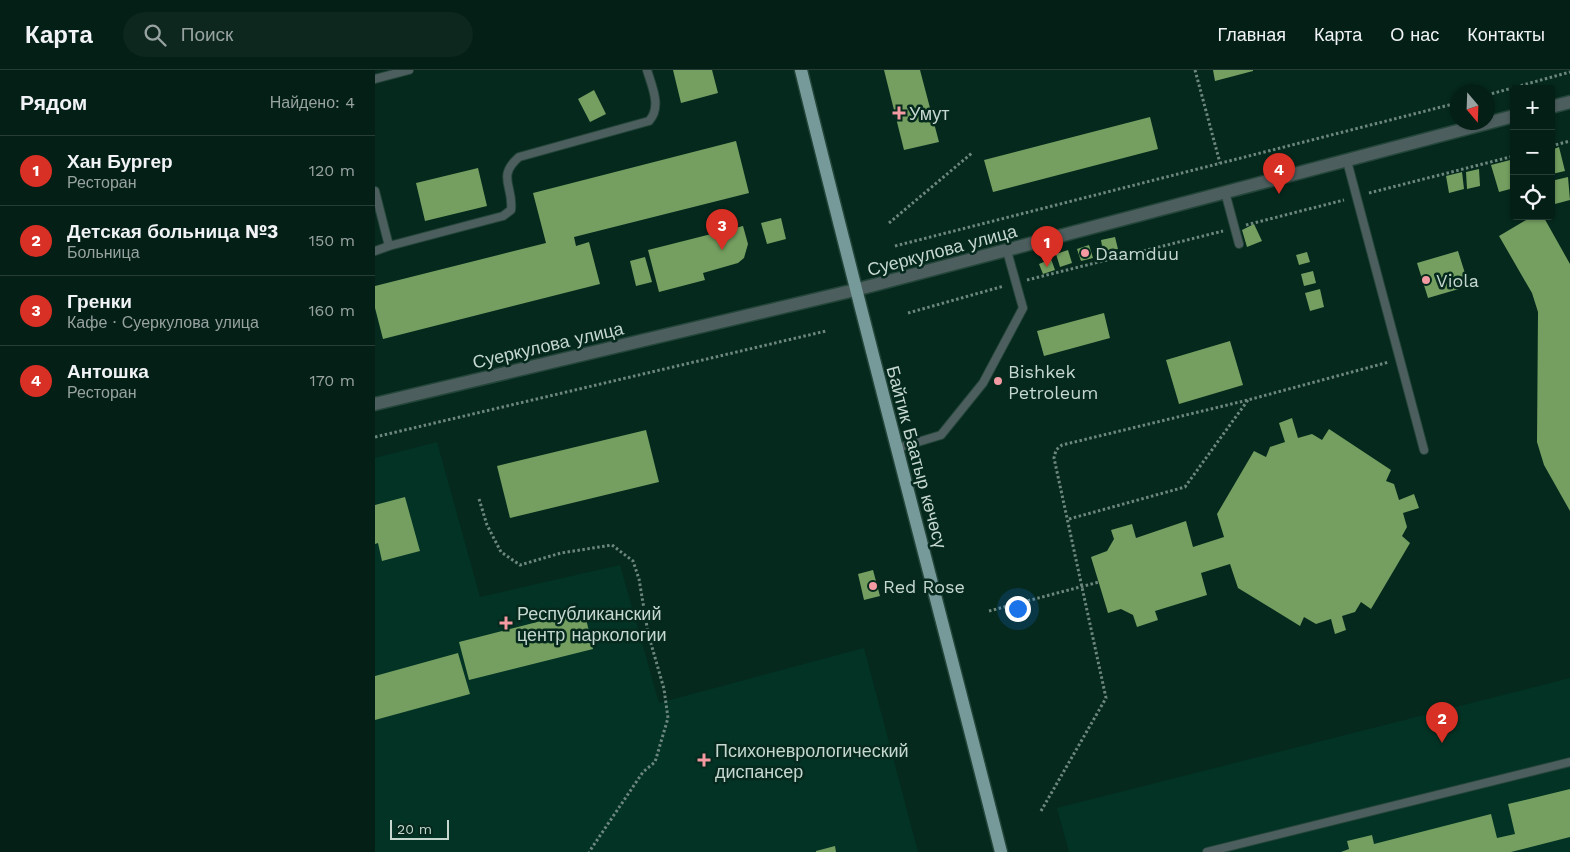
<!DOCTYPE html>
<html lang="ru">
<meta charset="utf-8">
<style>
:root{--surface:#041f16;--page:#0d271f;--text:#f1f3f6;--muted:#97a2a1;--line:#253d35;--accent:#d93025}
body{margin:0;font-family:"Work Sans",sans-serif;background:var(--page);color:var(--text)}
.controls{position:absolute;right:15px;top:15px;display:grid;overflow:hidden;border-radius:5px;box-shadow:0 1px 4px #0004}
.controls button{width:45px;height:45px;display:grid;place-items:center;padding:0;border:0;border-bottom:1px solid var(--line);background:var(--surface);color:var(--text);font:25px sans-serif}
.compass{position:absolute;left:1075px;top:15px;width:45px;height:45px;border-radius:50%;background:var(--surface);box-shadow:0 1px 4px #0004;rotate:161deg}
.scale{position:absolute;left:15px;bottom:12px;width:59px;box-sizing:border-box;padding-left:5px;border:2px solid #c5d7cf;border-top:0;font-size:14px;line-height:18px;white-space:nowrap;color:#c5d7cf;-webkit-text-stroke:4px #05291d;paint-order:stroke}
.you{position:absolute;left:642px;top:538px;width:18px;height:18px;margin:-12px;border:4px solid #fff;border-radius:50%;background:#1a73e8;box-shadow:0 0 0 8px #1a73e833}
.badge{display:grid;place-items:center;width:32px;height:32px;border-radius:50%;background:var(--accent);color:#fff;font-size:16px;font-weight:700}
.pin{position:absolute;translate:-50% -41px;filter:drop-shadow(0 1px 2px #0008)}
.pin::after{content:'';position:absolute;top:26px;width:18px;height:15px;background:inherit;clip-path:polygon(0 0,100% 0,50% 100%)}
.list{margin:0;padding:0;list-style:none}
h2{display:flex;justify-content:space-between;align-items:center;height:65px;margin:0;padding:0 20px;font-size:21px}
h2 small{font-size:16px;font-weight:400;color:var(--muted)}
.list li{display:grid;grid-template-columns:32px 1fr auto;gap:15px;align-items:center;box-sizing:border-box;height:70px;padding:0 20px;border-top:1px solid var(--line)}
.list b{display:block;font-size:19px;white-space:nowrap}
.list p{margin:0;font-size:16px;white-space:nowrap;color:var(--muted)}
.list em{font-size:16px;font-style:normal;color:var(--muted)}
.icon{flex:none;width:28px;height:28px;fill:none;stroke:currentColor;stroke-width:2;stroke-linecap:round;stroke-linejoin:round}
.map{position:relative;flex:none;width:1195px;height:782px;overflow:hidden}
header{display:flex;align-items:center;gap:30px;box-sizing:border-box;height:70px;padding:0 25px;background:var(--surface);border-bottom:1px solid var(--line)}
header strong{font-size:24px}
nav{display:flex;gap:28px;margin-inline-start:auto;font-size:18px}
.search{width:350px;height:45px;background:var(--page);display:flex;align-items:center;gap:12px;box-sizing:border-box;padding:0 18px;border-radius:28px;color:var(--muted);font-size:19px}
main{display:flex}
aside{flex:1;background:var(--surface)}
.map>svg:first-child{display:block}
</style>
<header>
<strong>Карта</strong>
<div class="search"><svg class="icon" aria-label="search" viewBox="0 0 24 24"><circle cx="10" cy="10" r="6"/><path d="M15 15l6 6"/></svg>Поиск</div>
<nav><a>Главная</a><a>Карта</a><a>О нас</a><a>Контакты</a></nav>
</header>
<main>
<aside>
<h2>Рядом<small>Найдено: 4</small></h2>
<ul class="list">
<li><span class="badge">1</span><div><b>Хан Бургер</b><p>Ресторан</p></div><em>120 m</em></li>
<li><span class="badge">2</span><div><b>Детская больница №3</b><p>Больница</p></div><em>150 m</em></li>
<li><span class="badge">3</span><div><b>Гренки</b><p>Кафе · Суеркулова улица</p></div><em>160 m</em></li>
<li><span class="badge">4</span><div><b>Антошка</b><p>Ресторан</p></div><em>170 m</em></li>
</ul>
</aside>
<div class="map">
<svg width="1195" height="782" viewBox="0 0 1195 782">
<rect width="100%" height="100%" fill="#05291d"/>
<path fill="#033325" d="M62 372 105 527 245 495 284 633 489 578 543 782H0V388Z
M1195 608V782H694L682 738Z"/>
<path fill="#749f60" d="M298 0H337L343 23 306 33Z
M509 0H545L564 72 529 80Z
M838 0H878V1L840 11Z
M219 20 231 44 215 52 203 29Z
M775 47 783 79 618 122 609 90Z
M361 71 374 123 199 167 201 176 214 172 225 214 8 269 0 238V216L171 173 158 123Z
M1184 77 1190 101 1177 104 1176 80Z
M1139 89V118L1124 122 1116 95Z
M103 98 112 136 50 151 41 113Z
M1104 99 1105 116 1092 119 1091 102Z
M1087 102 1089 119 1074 123 1071 106Z
M1193 107 1195 130 1180 134 1176 111Z
M1158 146H1168L1195 194V441L1169 395 1162 372 1163 242 1157 223 1124 166Z
M406 148 411 169 392 174 386 153Z
M879 154 887 171 872 177 867 160Z
M368 156 373 174 369 188 363 193 328 203 330 210 284 222 273 180Z
M740 167 743 179 728 182 726 170Z
M714 175 718 188 706 191 702 179Z
M693 180 697 193 685 197 681 184Z
M1083 181 1094 216 1053 228 1042 193Z
M932 182 935 192 924 195 921 185Z
M270 187 277 212 261 216 255 191Z
M676 189 680 200 668 204 664 194Z
M938 201 941 213 929 216 926 204Z
M945 219 949 237 935 241 930 223Z
M729 243 735 268 669 286 662 261Z
M855 271 868 315 804 334 791 290Z
M917 348 923 368 937 364 947 370 954 359 1016 400 1011 411 1019 414 1024 430 1039 424 1044 438 1028 443 1032 457 1027 466 1035 473 996 539 986 532 980 542 967 546 971 560 960 564 956 549 941 554 929 547 925 556 863 518 855 494 826 503 832 525 780 541 783 550 762 557 758 545 746 539 733 543 716 487 732 481 739 469 736 460 757 454 761 468 811 451 818 477 849 467 842 444 879 381 891 387 895 377 910 372 904 353Z
M271 360 284 412 135 448 122 396Z
M30 427 45 481 7 491 3 473 0 474V435Z
M498 500 505 526 489 530 483 504Z
M209 540 218 579 94 610 84 572Z
M83 583 95 624 0 650V606Z
M1195 719V767L1136 782H966L974 779 972 771 997 765 999 774 1116 744 1122 768 1140 764 1133 734Z
M460 776 461 782H441V781Z"/>
<g fill="none" stroke-linecap="round" stroke-linejoin="round">
<g stroke="#244539" stroke-width="10">
<path id="service" d="M0 9 34 0
M972 91 1049 380
M0 121 14 176
M850 122 864 174
M0 181 14 176 128 146 136 140C139 116 121 107 144 87L274 51C287 37 277 17 272 0
M523 378 566 365 608 313 648 238 632 181
M832 782 1195 692"/>
</g>
<g stroke="#244539" stroke-width="15">
<path id="tertiary" d="M1176 37 1195 32
M0 334 480 220 1139 46"/>
</g>
<g stroke="#244539" stroke-width="15">
<path id="primary" d="M426 0C490 261 560 521 626 782"/>
</g>
<path stroke="#6d877e" stroke-width="3" stroke-dasharray="2.5 2.5" stroke-linecap="butt" d="M820 0 845 93
M1112 25 1195 2
M1176 76 1195 71
M994 123 1139 86
M514 153 597 83
M871 155 969 130
M520 176 1082 33
M652 210 848 161
M533 243 629 216
M0 367 451 261
M104 429 112 455 126 482 145 495 186 483 237 475 258 491 264 509 273 563 289 619 293 648 280 692 268 702 214 782
M694 449 810 417 873 330
M614 541 724 512
M666 741 731 628 679 388 681 380 687 375 873 330 1014 292"/>
<use href="#service" stroke="#4d5e5e" stroke-width="8"/>
<use href="#tertiary" stroke="#4d5e5e" stroke-width="12"/>
<use href="#primary" stroke="#769a9a" stroke-width="12"/>
</g>
<g fill="#f49aa2" stroke="#05291d" stroke-width="2">
<path d="M521.5 35.5h5v5h5v5h-5v5h-5v-5h-5v-5h5z"/>
<circle cx="710" cy="183" r="5"/>
<circle cx="1051" cy="210" r="5"/>
<circle cx="623" cy="311" r="5"/>
<circle cx="498" cy="516" r="5"/>
<path d="M128.5 545.5h5v5h5v5h-5v5h-5v-5h-5v-5h5z"/>
<path d="M326.5 682.5h5v5h5v5h-5v5h-5v-5h-5v-5h5z"/>
</g>
<g text-anchor="middle" dominant-baseline="central" stroke-width="5" stroke-linejoin="round" paint-order="stroke">
<g font-size="18" fill="#c5d7cf" stroke="#05291d" text-anchor="start">
<text x="534" y="43">Умут</text>
<text x="720" y="183">Daamduu</text>
<text x="1061" y="210">Viola</text>
<text x="633" y="301">Bishkek<tspan x="633" dy="21">Petroleum</tspan></text>
<text x="508" y="516">Red Rose</text>
<text x="142" y="543">Республиканский<tspan x="142" dy="21">центр наркологии</tspan></text>
<text x="340" y="680">Психоневрологический<tspan x="340" dy="21">диспансер</tspan></text>
</g>
<g font-size="18" fill="#c5d7cf" stroke="#05291d">
<text transform="translate(567 180) rotate(-15)">Суеркулова улица</text>
<text transform="translate(173 275) rotate(-13)">Суеркулова улица</text>
<text transform="translate(542 387) rotate(75)">Байтик Баатыр көчөсү</text>
</g>
</g>
</svg>
<div class="controls">
<button>+</button>
<button>−</button>
<button><svg class="icon" aria-label="locate" viewBox="0 0 24 24"><circle cx="12" cy="12" r="6"/><path d="M12 2v4M12 18v4M2 12h4M18 12h4"/></svg></button>
</div>
<svg class="compass" viewBox="-18 -18 36 36"><path d="M0-13l5 13h-10z" fill="#e53935"/><path d="M0 13l5-13h-10z" fill="#97a2a1"/></svg>
<div class="scale">20 m</div>
<div class="you"></div>
<div class="pin badge" style="left:672px;top:197px">1</div>
<div class="pin badge" style="left:1067px;top:673px">2</div>
<div class="pin badge" style="left:347px;top:180px">3</div>
<div class="pin badge" style="left:904px;top:124px">4</div>
</div>
</main>
